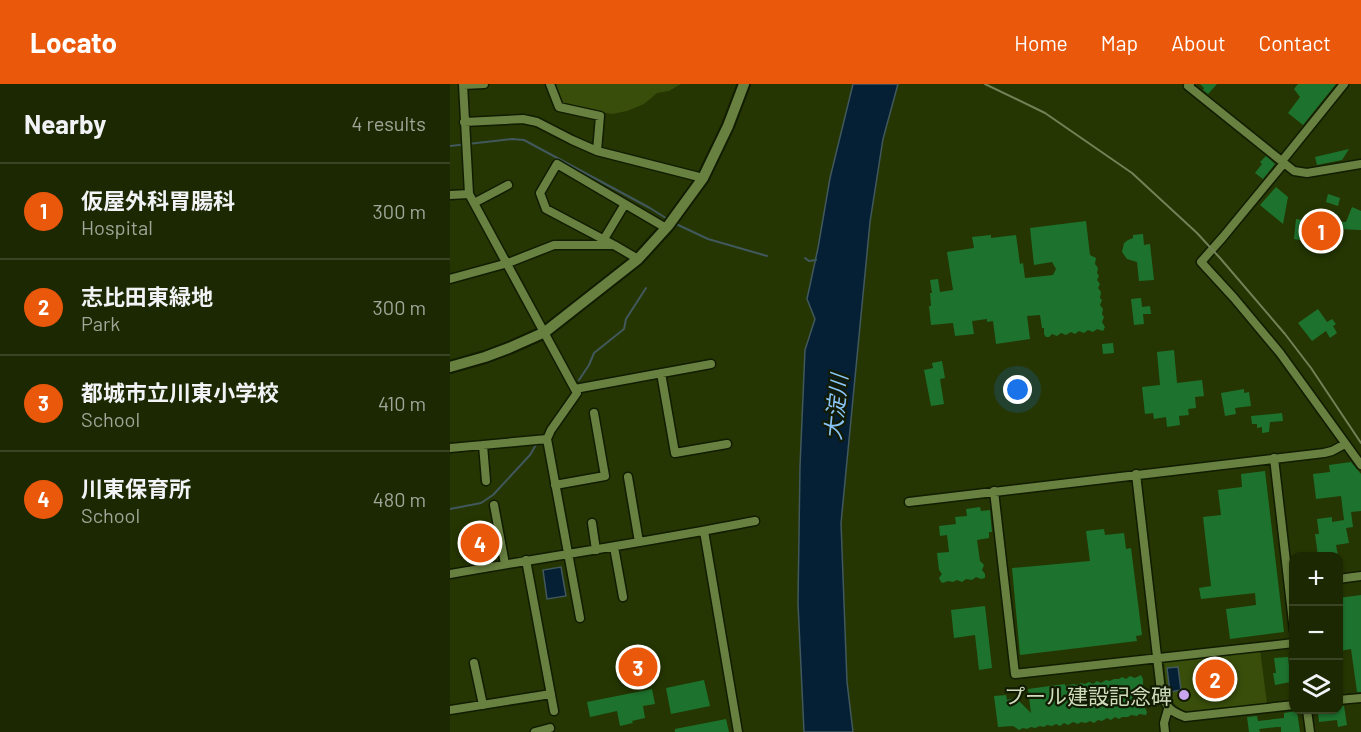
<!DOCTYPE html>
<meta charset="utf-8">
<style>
:root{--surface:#1c2802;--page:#293411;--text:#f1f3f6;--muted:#a0a699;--line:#3a4424;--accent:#ea580c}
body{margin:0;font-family:Barlow,"Noto Sans JP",sans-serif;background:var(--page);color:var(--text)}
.controls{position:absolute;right:18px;bottom:18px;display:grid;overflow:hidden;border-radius:12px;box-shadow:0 2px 4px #0004}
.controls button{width:54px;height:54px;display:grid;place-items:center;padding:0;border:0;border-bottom:2px solid var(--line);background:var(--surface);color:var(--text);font:30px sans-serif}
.you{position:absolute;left:568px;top:306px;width:21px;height:21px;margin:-15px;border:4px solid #fff;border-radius:50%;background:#1a73e8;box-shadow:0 0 0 9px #1a73e833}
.badge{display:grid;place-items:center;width:39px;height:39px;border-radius:50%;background:var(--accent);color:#fff;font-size:20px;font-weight:700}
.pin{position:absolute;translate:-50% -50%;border:3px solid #fff;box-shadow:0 2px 6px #0006}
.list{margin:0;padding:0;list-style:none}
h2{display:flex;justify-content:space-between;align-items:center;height:78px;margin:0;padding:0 24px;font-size:26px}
h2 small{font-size:20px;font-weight:400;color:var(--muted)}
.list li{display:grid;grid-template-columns:39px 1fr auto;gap:18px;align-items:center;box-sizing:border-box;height:96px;padding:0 24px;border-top:2px solid var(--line)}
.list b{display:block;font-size:22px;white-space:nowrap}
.list p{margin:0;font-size:20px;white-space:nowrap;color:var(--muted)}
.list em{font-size:20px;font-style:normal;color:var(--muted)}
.icon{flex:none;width:33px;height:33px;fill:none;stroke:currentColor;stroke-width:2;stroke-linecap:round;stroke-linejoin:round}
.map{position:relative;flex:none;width:911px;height:648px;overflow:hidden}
header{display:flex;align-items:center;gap:36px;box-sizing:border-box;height:84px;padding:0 30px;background:var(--accent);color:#fff}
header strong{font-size:28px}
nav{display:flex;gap:33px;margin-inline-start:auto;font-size:21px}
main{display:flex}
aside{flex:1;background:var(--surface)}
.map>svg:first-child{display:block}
</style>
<header>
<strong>Locato</strong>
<nav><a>Home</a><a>Map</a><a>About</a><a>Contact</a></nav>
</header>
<main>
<aside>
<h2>Nearby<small>4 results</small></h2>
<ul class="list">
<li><span class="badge">1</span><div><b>仮屋外科胃腸科</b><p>Hospital</p></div><em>300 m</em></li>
<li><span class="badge">2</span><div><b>志比田東緑地</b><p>Park</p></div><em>300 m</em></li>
<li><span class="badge">3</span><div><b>都城市立川東小学校</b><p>School</p></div><em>410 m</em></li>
<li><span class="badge">4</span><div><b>川東保育所</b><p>School</p></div><em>480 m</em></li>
</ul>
</aside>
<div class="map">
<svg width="911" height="648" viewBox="0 0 911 648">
<rect width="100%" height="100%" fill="#253602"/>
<path fill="#394e0b" d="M103 0H231L219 7 207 9 194 20 177 27 162 30 122 23 111 19Z
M810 566 817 619 739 628C714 621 717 600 714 578Z"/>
<path fill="#051f34" stroke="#41585c" stroke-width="1.5" d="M403 0H448L433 55 420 138 391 439 397 598 403 648H354L348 519 350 382 355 266 365 235 357 215 368 164 380 94Z
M111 483 116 512 97 515 93 486Z
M728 583 731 606 720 608 717 584Z"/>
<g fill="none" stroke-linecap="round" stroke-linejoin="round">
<path stroke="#41585c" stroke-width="2" d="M0 62 62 55 74 56 200 124 219 136
M224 139 258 155 317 172
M355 174 359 177 366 176
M129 296 139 281 144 269 174 245 176 235 196 204
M0 425 31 419 43 411 80 371 87 359"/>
</g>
<path fill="#1d732e" d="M750 0H767L758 10 753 6 754 4Z
M848 0H886L853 41 838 29 850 13 844 5Z
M899 65 892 76 867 81 865 73Z
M816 72 825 80 813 95 805 89 812 80 810 78Z
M826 103 838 113 833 140 810 121Z
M878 110 890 114 888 122 876 118Z
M902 123 911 127V146L887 145V147H883L882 157 863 156V165H856V157L844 155 846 135 854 136 896 138Z
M636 137 640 171 646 174 645 180 648 184 647 189 649 192 647 196 650 200 648 204 651 208 650 214 652 216 650 221 653 225 652 230 654 233 652 238 655 243 653 247 647 245 643 248 638 246 634 249 629 247 625 250 621 248 616 251 611 249 607 252 602 250 599 253H596L594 250V244H592L590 231 577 232 580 255 546 260 543 237 537 238V235L522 237 524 250 505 252 503 239 481 241 479 222H481L480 209H482L480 196 488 195 490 208 503 206 497 168 524 164 522 153 541 151V154L566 151 570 180 573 179 575 194 603 191 606 185 602 178 584 181 580 144Z
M693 150 694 161 700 160 704 196 689 197 687 178 677 175 672 168 674 159 678 156 683 154V151Z
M691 214 692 223 700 222 701 230H693L694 240 684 241 681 215Z
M868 225 877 238 882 235 886 240 883 242 887 249 880 254 876 247 862 257 848 239Z
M663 259 664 269 653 270 652 260Z
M724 266 727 299 752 296 754 312 745 313 746 324 738 325 739 331 729 332 730 341 717 343 716 333 704 335 703 329 695 330 692 303 710 301 707 268Z
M492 277 495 294 490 295 494 320 481 322 474 286 483 284 482 279Z
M794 305V309L799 308 801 322 785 324 786 330 775 332 771 309Z
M832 329 833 337 820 338 819 348 812 349V343L807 344V340H802L801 332Z
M901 378 911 390V427L901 428 903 443 896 444 899 459 886 461 888 472H868L865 450H869L867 435 882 433V438L894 436 891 412 866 415 863 390 880 388 879 381Z
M815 387 834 548 780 555 776 525 806 521 805 509 751 515 749 504 761 502 753 433 771 431 768 406 792 403 791 390Z
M530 423 531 427 540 426 542 448H539V454L527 456 530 477 534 481 532 486 535 490V494L531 495 526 493 522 496 516 495 512 498 507 496 503 498 498 497 493 499 491 498 489 494 492 490 489 486 487 469 499 468 497 451 490 452 489 442 506 440 505 433 517 432 516 425Z
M654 445 655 451 674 449 676 465 681 464 692 551 686 552 687 557 570 571 562 484 640 477 636 447Z
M911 511V608H907L901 565 890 567 888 558V514Z
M535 522 542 584 529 586 525 551 504 554 501 526Z
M838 573 841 598 825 601 823 589H826L824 574Z
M691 591 693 595V600L694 603 693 607 696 611 694 615 697 619 695 624 697 628 696 631 689 630 687 632 681 631 678 633H672L669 635 665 633 661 636 657 634 652 637 648 636 644 639 640 637 636 639 631 638 628 640 623 638 618 641 614 639 610 642 606 640 602 642 597 641 594 643 590 642 585 644 581 643 577 645 573 644 569 646 563 642 548 643 544 612 556 611 557 616 566 614 581 629 578 605 615 600V602L623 600 627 601 631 599 635 600 639 598 643 600 647 597 651 599 656 596 660 597 664 595H669L672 593 676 595 680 592 685 594Z
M254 596 260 622 221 630 216 604Z
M202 605 205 620 193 622 195 634 182 637 183 639 170 642 167 627 140 633 137 618Z
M888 622H894L897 641 888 643 887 636 869 638 868 629 886 627 885 626H888Z
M847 627 850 648H831V643H827L809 645 810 648H799L797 633 807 632 808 637 834 634V629Z
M276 635 279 648H225V645Z"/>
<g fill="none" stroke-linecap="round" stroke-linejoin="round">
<g stroke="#111c00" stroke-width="11">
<path id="minor" d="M13 0 19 110 127 309 101 346 97 355 130 534
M100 0 109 23 150 32 147 67
M740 0 738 2 844 87 857 89 911 80
M13 1 34 0
M14 38 73 35 87 38 122 56 147 67 253 94
M832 77 894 0
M834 79 773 153 751 178 784 214 830 269 911 381
M0 111 19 110
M24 119 58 101
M154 155 175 120
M164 161 96 125 90 109 107 80 216 144
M0 195 58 179 104 161H164L188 175
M211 289 225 369 277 360
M125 305 261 280
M33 361 36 397
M0 364 97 355
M824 374 844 547
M686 390 711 607C716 623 719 627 735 633L844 621
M178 393 189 458
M105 401 155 392 144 329
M544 407 565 590 844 559
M459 418 874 369 882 367 895 360
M44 421 55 480
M142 439 146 466
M254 447 288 648
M164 463 173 513
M76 476 104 627
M0 490C102 472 204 457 305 437
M888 495 911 492
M24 579 33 621
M888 616 911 614
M0 626 101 610
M857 626 860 648
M85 648 100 644
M715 648 714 639 718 625"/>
</g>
<g stroke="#111c00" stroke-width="14">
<path id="tertiary" d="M0 283 35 273 59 264 95 248 188 175 218 142 253 94 278 42 294 0"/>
</g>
<use href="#minor" stroke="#688040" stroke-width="8"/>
<use href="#tertiary" stroke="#688040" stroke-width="10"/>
<path stroke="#728257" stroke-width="2" d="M535 0 595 29 682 89 747 149 770 174 835 250 861 284 911 359"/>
</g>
<circle fill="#c9a5ee" stroke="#121b02" stroke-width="2" cx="734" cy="611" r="6"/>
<g text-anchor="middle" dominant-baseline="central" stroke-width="4.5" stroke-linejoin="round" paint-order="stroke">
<g font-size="21" fill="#cedcbb" stroke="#121b02" text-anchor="end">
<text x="722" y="611">プール建設記念碑</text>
</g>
<g font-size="22" font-style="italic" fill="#8ac5f9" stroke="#121b02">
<text transform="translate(385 323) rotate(-84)">大淀川</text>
</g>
</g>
</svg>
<div class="controls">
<button>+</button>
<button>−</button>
<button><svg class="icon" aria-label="layers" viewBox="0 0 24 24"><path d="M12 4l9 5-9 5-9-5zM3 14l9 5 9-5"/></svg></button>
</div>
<div class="you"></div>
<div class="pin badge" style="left:871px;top:147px">1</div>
<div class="pin badge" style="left:765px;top:595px">2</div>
<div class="pin badge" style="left:188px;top:583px">3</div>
<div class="pin badge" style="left:30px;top:459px">4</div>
</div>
</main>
